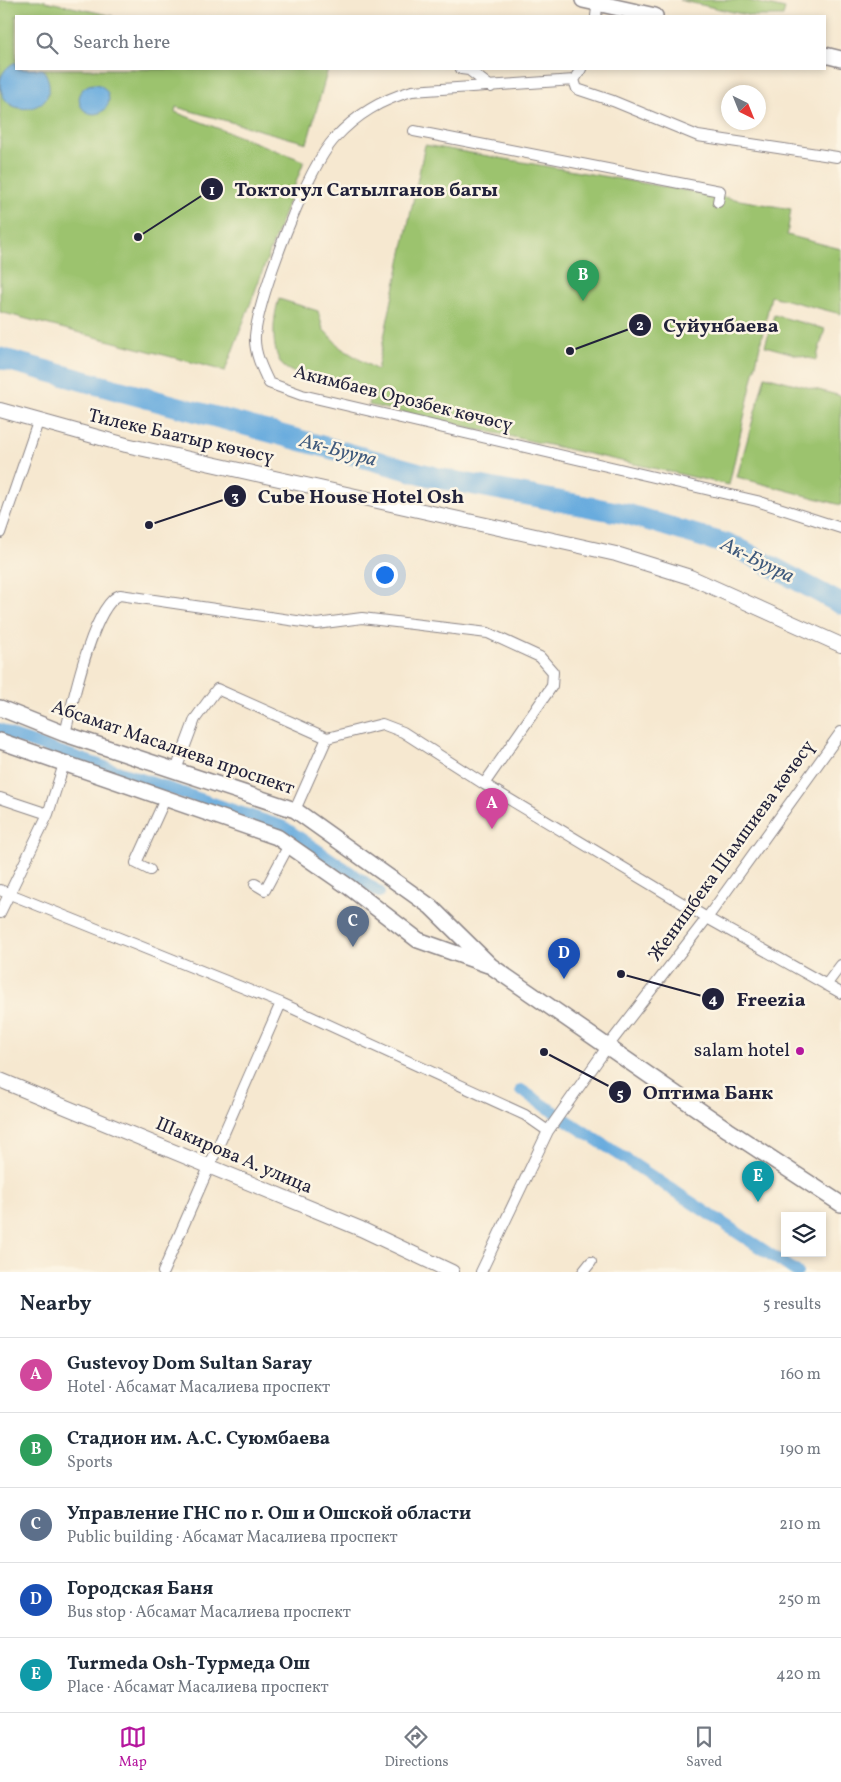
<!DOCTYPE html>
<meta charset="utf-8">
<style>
:root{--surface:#fff;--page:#f2f2f3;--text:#1f2937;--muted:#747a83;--line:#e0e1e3;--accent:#b5179e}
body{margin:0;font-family:Vollkorn,serif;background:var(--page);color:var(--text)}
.controls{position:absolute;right:15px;bottom:15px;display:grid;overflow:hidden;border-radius:0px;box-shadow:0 2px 8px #0003}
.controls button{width:45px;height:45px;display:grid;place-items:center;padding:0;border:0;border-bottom:1px solid var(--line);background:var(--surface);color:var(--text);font:25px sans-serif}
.compass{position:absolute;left:721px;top:85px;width:45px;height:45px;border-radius:50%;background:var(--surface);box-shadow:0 2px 8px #0003;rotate:137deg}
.you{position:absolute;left:384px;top:574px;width:18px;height:18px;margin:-12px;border:4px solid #fff;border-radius:50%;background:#1a73e8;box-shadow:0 0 0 8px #1a73e833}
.badge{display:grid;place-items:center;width:32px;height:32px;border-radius:50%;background:var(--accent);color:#fff;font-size:16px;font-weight:700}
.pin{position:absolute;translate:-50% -41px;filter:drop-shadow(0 1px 2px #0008)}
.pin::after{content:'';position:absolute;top:26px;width:18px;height:15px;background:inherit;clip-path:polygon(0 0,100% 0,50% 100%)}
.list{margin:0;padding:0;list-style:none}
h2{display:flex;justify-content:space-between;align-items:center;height:65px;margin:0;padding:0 20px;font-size:21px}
h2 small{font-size:16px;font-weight:400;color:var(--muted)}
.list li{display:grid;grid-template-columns:32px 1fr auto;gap:15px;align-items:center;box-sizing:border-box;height:75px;padding:0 20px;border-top:1px solid var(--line)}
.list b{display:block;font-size:19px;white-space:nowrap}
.list p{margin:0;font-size:16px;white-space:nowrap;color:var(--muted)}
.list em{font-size:16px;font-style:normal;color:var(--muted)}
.icon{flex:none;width:28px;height:28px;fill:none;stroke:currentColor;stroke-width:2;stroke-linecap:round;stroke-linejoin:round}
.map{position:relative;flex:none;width:841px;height:1272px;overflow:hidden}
.search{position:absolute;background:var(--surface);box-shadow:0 2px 8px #0003;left:15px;right:15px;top:15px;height:55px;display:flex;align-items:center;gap:12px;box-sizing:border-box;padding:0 18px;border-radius:0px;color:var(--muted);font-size:19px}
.sheet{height:440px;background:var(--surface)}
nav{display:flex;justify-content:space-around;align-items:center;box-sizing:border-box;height:70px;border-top:1px solid var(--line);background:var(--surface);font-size:14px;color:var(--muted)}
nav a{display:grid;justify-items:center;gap:2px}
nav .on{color:var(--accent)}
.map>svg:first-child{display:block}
</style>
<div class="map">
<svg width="841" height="1272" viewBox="0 0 841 1272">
<rect width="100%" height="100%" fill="#fcf5e5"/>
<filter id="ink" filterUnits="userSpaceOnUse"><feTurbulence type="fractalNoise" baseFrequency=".02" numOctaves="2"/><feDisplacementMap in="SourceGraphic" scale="10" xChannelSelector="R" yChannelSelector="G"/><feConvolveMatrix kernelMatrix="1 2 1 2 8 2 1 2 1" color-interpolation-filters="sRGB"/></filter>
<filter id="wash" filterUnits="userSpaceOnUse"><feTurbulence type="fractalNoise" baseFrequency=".0096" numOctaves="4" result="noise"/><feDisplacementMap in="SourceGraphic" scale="20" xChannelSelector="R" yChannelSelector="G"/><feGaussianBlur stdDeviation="1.12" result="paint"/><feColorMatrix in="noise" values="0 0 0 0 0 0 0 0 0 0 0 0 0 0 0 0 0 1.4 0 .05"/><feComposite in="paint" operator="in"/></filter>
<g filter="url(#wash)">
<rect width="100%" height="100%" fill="#f6e8d0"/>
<path fill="#9cc36e" stroke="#5f7254" d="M0 0H40L113 16H16V69H328L307 143 176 107 175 112 304 161 225 371 0 312Z
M679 0H746L785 9 783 16H751Z
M425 145 791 209 787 235 841 249V314L771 296 729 485 369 405 372 392C353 388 295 378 283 366 270 351 273 316 279 299L318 311 323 329 341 348 377 370Z
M774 315 825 329 816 360 765 346Z
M765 376 841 396V505L737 477Z"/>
<path fill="#69acde" stroke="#46678c" d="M16 62V69H43C70 111 0 126 0 82 1 73 8 65 16 62Z
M79 99a15 15 0 1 1 30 0a15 15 0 1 1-30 0Z"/>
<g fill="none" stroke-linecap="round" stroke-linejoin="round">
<path stroke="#69acde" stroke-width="12" d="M0 729 16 737 284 827 379 892
M521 1090 797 1272"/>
<path stroke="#69acde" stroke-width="21" d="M0 358 438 478 627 514 736 547 841 604"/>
</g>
</g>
<g filter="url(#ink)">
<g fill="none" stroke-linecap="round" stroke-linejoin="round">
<g stroke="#8c8586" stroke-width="12">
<path id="street" d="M596 16 598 0
M461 69 469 70 491 87
M581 69 574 80 412 91C381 100 357 114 335 138 307 168 259 294 255 336 254 352 262 369 269 383L302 395 757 501 841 528
M574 80 577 89 613 101 698 136 837 157
M414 131 720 191 718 202
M0 533 38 422
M65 734C72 705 93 604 120 595L317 624 362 618 488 633 540 657 553 672 552 686 484 784
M327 738 382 724 403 732 484 784 707 918 841 993
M176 770 195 719 217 689 327 738 295 810
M0 798 48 814
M150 870 136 863 166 797
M255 884 265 890 289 845
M0 890 281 1003 525 1115 548 1131
M0 913 48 814 64 764
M826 985 841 965
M163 1272 281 1003
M481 1272 548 1131 608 1046 707 918 841 732
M583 1272 591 1262"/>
</g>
<g stroke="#8c8586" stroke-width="16">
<path id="secondary" d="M0 410 126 445 616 554 690 577 841 645
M0 1080 361 1229 452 1272"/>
</g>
<g stroke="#8c8586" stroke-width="18">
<path id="primary" d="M583 0 655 16
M825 55 841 59
M0 708 65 734 295 810 431 907 491 966 728 1130 841 1204
M0 741 277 837 349 887 418 940 488 965"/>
</g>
<use href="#street" stroke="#fff" stroke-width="10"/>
<use href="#secondary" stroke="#fff" stroke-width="14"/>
<use href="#primary" stroke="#fff" stroke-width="15"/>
</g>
</g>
<circle fill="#b5179e" stroke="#fcf5e5" stroke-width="2" cx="800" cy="1051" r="5"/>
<g text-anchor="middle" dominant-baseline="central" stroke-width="5" stroke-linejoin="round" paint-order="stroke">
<g font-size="19" fill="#22223b" stroke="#fcf5e5">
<text transform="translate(403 399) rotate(14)">Акимбаев Орозбек көчөсү</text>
<text transform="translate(181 437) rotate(13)">Тилеке Баатыр көчөсү</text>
<text transform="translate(173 748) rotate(19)">Абсамат Масалиева проспект</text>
<text transform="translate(732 851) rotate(-54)">Женишбека Шамшиева көчөсү</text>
<text transform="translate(234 1156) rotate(23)">Шакирова А. улица</text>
</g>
<g font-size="19" fill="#22223b" stroke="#fcf5e5" text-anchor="end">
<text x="790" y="1051">salam hotel</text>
</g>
<g font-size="20" font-style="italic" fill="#3e597c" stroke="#fcf5e5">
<text transform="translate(338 451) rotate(15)">Ак-Буура</text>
<text transform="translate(757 561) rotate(26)">Ак-Буура</text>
</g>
</g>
<path fill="none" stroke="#22223b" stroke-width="2" d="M138 237L212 189M570 351L640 325M149 525L235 496M621 974L713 999M544 1052L620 1092"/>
<g fill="#22223b" stroke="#fcf5e5" stroke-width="2">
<circle cx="138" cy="237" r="5"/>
<circle cx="570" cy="351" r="5"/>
<circle cx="149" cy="525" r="5"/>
<circle cx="621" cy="974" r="5"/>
<circle cx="544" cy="1052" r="5"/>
<circle cx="212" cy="189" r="12"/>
<circle cx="640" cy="325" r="12"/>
<circle cx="235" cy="496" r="12"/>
<circle cx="713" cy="999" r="12"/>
<circle cx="620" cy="1092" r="12"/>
</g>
<g font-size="15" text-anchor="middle" font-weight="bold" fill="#fff">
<text x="212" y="195">1</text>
<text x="640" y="330">2</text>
<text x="235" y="501">3</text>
<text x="713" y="1004">4</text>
<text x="620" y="1098">5</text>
</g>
<g font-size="20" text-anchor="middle" font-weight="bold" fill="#22223b" stroke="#fcf5e5" stroke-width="5" stroke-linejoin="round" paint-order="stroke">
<text x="366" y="196">Токтогул Сатылганов багы</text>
<text x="721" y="332">Суйунбаева</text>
<text x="361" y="503">Cube House Hotel Osh</text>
<text x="771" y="1006">Freezia</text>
<text x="708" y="1099">Оптима Банк</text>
</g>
</svg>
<div class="controls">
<button><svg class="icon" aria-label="layers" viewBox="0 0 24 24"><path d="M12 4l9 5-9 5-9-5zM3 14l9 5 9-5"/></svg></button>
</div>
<svg class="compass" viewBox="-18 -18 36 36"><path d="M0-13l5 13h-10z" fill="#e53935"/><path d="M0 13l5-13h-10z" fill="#747a83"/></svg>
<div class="you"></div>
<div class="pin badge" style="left:492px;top:829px;background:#d1479c">A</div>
<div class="pin badge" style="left:583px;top:301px;background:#2e9e5b">B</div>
<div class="pin badge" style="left:353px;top:947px;background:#5c6f8a">C</div>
<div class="pin badge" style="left:564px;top:979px;background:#1a4fb4">D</div>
<div class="pin badge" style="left:758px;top:1202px;background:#0f9aa8">E</div>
<div class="search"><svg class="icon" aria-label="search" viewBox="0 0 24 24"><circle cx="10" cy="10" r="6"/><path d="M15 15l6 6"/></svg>Search here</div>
</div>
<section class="sheet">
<h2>Nearby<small>5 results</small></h2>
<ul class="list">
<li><span class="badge" style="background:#d1479c">A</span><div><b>Gustevoy Dom Sultan Saray</b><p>Hotel · Абсамат Масалиева проспект</p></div><em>160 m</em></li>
<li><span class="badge" style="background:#2e9e5b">B</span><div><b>Стадион им. А.С. Суюмбаева</b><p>Sports</p></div><em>190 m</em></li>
<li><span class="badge" style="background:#5c6f8a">C</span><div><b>Управление ГНС по г. Ош и Ошской области</b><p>Public building · Абсамат Масалиева проспект</p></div><em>210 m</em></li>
<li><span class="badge" style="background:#1a4fb4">D</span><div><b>Городская Баня</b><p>Bus stop · Абсамат Масалиева проспект</p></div><em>250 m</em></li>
<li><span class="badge" style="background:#0f9aa8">E</span><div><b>Turmeda Osh-Турмеда Ош</b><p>Place · Абсамат Масалиева проспект</p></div><em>420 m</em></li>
</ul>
</section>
<nav>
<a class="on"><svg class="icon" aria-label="map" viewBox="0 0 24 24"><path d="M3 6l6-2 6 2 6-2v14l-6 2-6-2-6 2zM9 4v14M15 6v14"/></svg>Map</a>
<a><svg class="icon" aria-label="directions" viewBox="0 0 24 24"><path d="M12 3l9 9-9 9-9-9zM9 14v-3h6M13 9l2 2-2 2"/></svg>Directions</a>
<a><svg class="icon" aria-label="saved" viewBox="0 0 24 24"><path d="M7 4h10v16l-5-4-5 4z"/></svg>Saved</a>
</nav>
